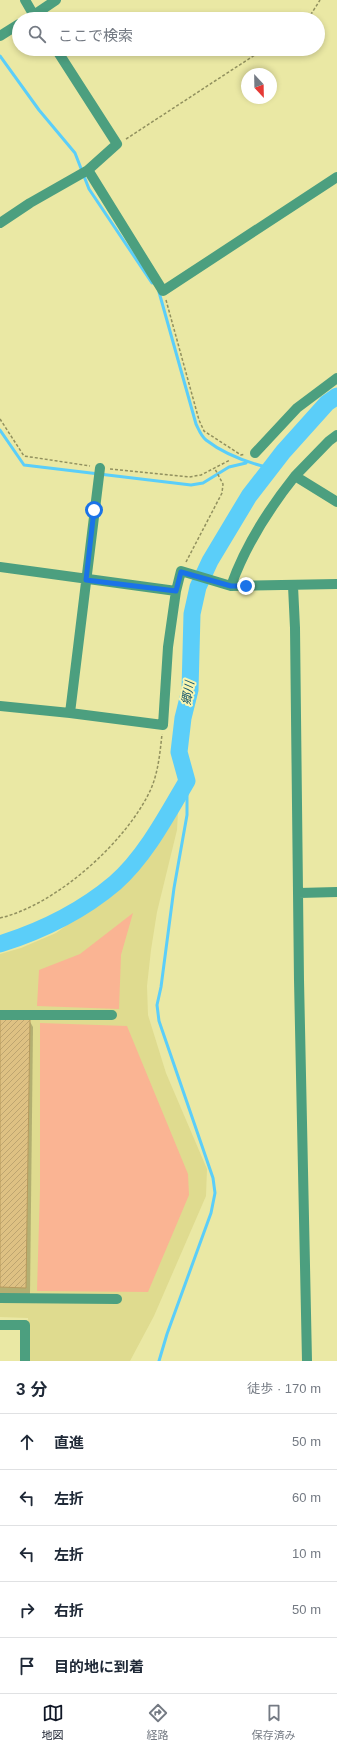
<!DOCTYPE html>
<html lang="ja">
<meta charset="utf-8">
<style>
:root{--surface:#fff;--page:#f2f2f3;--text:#1f2937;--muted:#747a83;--line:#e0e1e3;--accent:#111827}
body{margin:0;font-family:Helvetica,"Noto Sans JP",sans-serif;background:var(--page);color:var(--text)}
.compass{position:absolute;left:241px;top:68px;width:36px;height:36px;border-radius:50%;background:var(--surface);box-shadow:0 2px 6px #0003;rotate:158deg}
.stop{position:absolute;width:12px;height:12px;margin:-9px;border:3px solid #1a73e8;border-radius:50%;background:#fff}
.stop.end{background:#1a73e8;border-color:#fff;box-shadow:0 1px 4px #0008}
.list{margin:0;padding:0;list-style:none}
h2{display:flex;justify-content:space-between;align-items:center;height:52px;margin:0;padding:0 16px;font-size:17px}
h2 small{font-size:13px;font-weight:400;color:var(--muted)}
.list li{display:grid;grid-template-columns:26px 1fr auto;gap:12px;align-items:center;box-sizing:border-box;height:56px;padding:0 16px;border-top:1px solid var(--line)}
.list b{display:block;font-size:15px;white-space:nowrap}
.list em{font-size:13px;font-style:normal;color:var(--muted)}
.icon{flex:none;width:22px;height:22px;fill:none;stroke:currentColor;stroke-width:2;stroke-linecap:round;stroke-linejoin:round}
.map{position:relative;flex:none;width:337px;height:1361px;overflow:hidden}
.search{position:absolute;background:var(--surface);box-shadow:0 2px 6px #0003;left:12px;right:12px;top:12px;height:44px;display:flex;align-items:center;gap:10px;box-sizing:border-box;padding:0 14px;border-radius:22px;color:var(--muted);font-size:15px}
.sheet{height:332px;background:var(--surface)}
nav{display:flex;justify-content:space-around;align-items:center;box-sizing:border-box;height:56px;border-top:1px solid var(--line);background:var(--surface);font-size:11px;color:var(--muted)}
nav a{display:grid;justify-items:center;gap:2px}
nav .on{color:var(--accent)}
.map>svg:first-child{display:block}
</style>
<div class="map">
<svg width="337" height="1361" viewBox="0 0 337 1361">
<defs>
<pattern id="building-hatch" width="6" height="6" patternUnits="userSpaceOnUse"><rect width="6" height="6" fill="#dec183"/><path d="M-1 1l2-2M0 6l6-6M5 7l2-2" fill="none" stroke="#bea570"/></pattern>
</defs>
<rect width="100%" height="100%" fill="#eae8a4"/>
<path fill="#dfdb8f" d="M178 812 177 830 157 912 151 950 147 986 148 1015 166 1073 207 1169 206 1196 154 1316 130 1361H30L28 1318 0 1317V954L21 948 56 933 99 902 139 865Z"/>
<path fill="#fab493" d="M133 913 121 955 119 1009 37 1006 39 970 80 954Z
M40 1023 127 1026 188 1174 189 1195 148 1292 37 1291 40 1189Z"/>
<path fill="#0003" d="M0 1020H29L33 1027 30 1295 0 1294Z"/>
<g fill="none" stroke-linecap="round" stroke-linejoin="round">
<path stroke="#5bcef9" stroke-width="3" d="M0 56 39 110 75 153 89 189 152 283
M159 292 196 424C199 430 201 436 206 440 224 454 249 463 270 468
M0 430 24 465 191 485 203 483 229 467 246 463
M159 1361 167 1334 211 1213 215 1193 213 1178 159 1021 157 1005 161 987 174 888 187 815V781"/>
<path stroke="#5bcef9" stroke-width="17" d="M0 944C41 931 82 911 115 883 145 857 167 815 187 781L179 752 183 718 190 690 192 614 198 587 210 561 249 496 283 452 327 403 337 396"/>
</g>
<path fill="url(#building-hatch)" stroke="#b69a5d" d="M0 1019H30L26 1288 0 1287Z"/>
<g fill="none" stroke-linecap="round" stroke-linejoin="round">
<path stroke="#91905e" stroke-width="1.5" stroke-dasharray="3 2" stroke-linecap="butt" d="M308 19 320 0
M126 139 264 49
M166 300 199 420 204 431 241 455 245 454
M0 419 24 456 90 466
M110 469 189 477 201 475 230 460
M186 562 222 493 223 484 215 469
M0 918C56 905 126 842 150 791 158 774 160 753 162 734"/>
<path stroke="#4c9f7f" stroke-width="10" d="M25 0 36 19
M28 19 56 0
M0 36 19 24
M88 170 163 291 337 177
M0 223 30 203 88 170 117 144 56 49
M255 453 297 408 337 378
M295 476 329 441 337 435
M0 567 176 591 181 571 231 586 337 584
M231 586C245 546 268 510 295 476L337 502
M293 586 295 628 299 980 307 1361
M0 706 70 713 100 468
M70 713 163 725 168 647 176 591
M299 893 337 892
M0 1015H112
M0 1298 117 1299
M0 1325H25V1361"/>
</g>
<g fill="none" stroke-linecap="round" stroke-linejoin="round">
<path stroke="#1a73e8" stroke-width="5" d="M94 510 86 580 176 591 181 572 231 586H246"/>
</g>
<g text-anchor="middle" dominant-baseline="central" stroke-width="4" stroke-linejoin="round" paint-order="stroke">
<g font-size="12" font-style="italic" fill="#13546b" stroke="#f8f5b1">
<text transform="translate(188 693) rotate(-81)">郷川</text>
</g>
</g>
</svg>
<svg class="compass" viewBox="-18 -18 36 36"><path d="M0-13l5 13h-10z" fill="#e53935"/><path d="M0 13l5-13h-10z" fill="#747a83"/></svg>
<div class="stop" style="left:94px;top:510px"></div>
<div class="stop end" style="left:246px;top:586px"></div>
<div class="search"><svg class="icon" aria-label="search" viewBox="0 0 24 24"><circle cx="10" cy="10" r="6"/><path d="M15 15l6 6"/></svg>ここで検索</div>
</div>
<section class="sheet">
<h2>3 分<small>徒歩 · 170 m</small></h2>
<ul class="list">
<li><svg class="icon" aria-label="ahead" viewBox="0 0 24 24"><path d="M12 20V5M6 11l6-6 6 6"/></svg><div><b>直進</b></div><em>50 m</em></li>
<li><svg class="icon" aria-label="left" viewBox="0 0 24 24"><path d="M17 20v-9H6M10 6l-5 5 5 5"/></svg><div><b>左折</b></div><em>60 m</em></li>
<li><svg class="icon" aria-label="left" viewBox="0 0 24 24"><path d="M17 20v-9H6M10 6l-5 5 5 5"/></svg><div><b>左折</b></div><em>10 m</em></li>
<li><svg class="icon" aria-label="right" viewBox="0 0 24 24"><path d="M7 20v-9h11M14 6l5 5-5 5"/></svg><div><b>右折</b></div><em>50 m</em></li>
<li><svg class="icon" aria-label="arrive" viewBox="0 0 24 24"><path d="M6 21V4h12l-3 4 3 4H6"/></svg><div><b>目的地に到着</b></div></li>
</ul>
</section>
<nav>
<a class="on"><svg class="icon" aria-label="map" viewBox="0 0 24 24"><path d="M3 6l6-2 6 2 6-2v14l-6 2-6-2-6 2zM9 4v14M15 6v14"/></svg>地図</a>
<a><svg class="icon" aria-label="directions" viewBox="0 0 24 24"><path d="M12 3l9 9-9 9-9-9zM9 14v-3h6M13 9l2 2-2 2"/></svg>経路</a>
<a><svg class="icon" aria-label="saved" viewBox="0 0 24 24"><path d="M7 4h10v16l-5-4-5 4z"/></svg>保存済み</a>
</nav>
